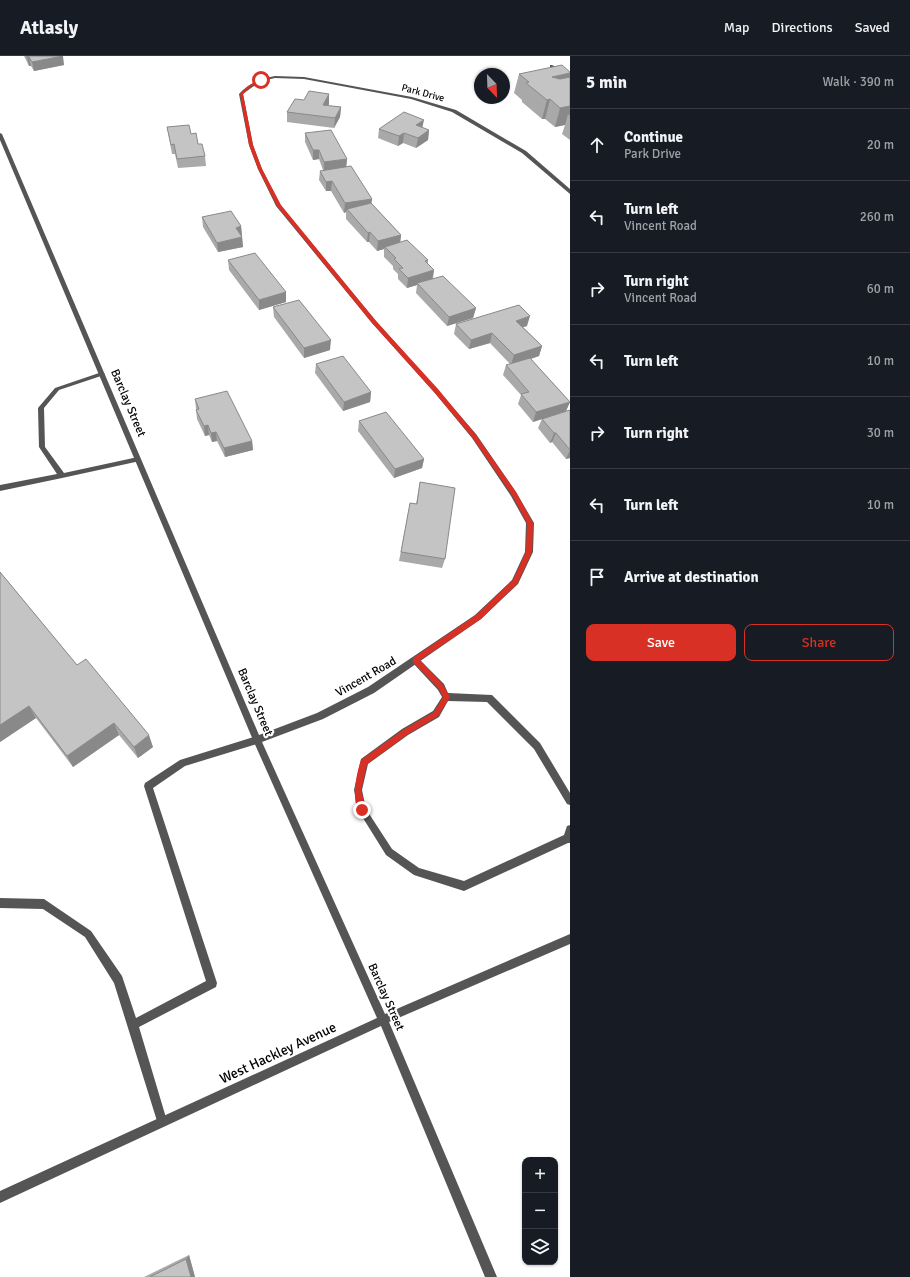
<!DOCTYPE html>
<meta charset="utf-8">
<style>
:root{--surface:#171b24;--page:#20242c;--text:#f1f3f6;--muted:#9ea1a6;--line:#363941;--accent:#d93025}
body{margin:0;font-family:Signika,sans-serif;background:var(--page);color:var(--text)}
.controls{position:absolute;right:12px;bottom:12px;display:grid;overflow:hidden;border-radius:8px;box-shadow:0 1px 3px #0004}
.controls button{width:36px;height:36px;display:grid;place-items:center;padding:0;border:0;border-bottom:1px solid var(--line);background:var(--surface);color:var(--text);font:20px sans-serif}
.compass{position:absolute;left:474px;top:12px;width:36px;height:36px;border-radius:50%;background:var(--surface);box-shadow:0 1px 3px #0004;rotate:157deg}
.stop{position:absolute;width:12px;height:12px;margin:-9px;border:3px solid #d93025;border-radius:50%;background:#fff}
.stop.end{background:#d93025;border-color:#fff;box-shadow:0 1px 4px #0008}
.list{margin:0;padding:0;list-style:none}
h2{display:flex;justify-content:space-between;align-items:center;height:52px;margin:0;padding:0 16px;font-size:17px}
h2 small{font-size:13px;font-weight:400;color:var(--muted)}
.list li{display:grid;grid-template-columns:26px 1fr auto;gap:12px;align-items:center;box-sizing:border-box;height:72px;padding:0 16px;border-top:1px solid var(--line)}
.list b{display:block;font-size:15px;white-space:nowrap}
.list p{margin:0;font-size:13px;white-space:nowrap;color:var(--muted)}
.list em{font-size:13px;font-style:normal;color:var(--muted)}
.actions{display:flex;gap:8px;padding:12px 16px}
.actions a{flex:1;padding:9px 0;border:1px solid var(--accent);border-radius:8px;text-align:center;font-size:14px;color:var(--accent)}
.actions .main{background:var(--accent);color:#fff}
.icon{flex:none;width:22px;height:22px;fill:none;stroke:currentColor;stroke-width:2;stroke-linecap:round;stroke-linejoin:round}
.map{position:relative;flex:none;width:570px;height:1221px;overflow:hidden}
header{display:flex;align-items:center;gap:24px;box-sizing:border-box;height:56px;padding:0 20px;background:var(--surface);border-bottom:1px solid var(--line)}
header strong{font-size:19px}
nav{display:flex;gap:22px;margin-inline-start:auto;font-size:14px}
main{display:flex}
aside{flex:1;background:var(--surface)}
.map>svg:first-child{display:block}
</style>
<header>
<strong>Atlasly</strong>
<nav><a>Map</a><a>Directions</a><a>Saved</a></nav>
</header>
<main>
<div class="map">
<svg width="570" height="1221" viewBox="0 0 570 1221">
<rect width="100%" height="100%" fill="#fff"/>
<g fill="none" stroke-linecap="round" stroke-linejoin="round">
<path fill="#555" fill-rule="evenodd" d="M102 316 105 318 104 319 59 334 44 352 45 391 64 417 138 401H140V405L62 422 0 435V429L57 418 39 391 38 352 55 332Z
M415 601 418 602 444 628 448 637 492 639 540 687 570 737V749L567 748 534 693 487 646 448 645 439 661 408 679 368 708 362 734 366 753 392 793 419 812 464 825 564 779 567 770 570 769V787H568L464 835 414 819 386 799 358 754 354 734 361 703 402 673 433 655 442 641 438 634 412 606 411 604 412 602Z
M257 680 260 681 261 684 260 687 185 710 153 732 217 927 216 931 139 971 167 1065 166 1069 162 1070 158 1069 157 1065 114 927 85 881 43 853 0 852V842L44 843 91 875 122 920 136 962 206 925 144 730 145 727 180 704Z"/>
<path fill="#555" fill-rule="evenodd" d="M550 9H552L570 17V20L550 11Z
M275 20 304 21 412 41 456 54 526 95 570 133V138L522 97 452 56 411 43 304 23 275 22 262 25 251 32 243 38 253 89 262 113 281 150 376 265 438 334 476 378 516 436 534 467 533 496 518 528 481 563 374 637 323 663 262 686 385 958 570 878V888L389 966 497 1221H485L381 970 0 1147V1135L377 962 253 684 0 84V77L2 78 259 679 317 657 368 631 475 559 512 524 525 496 526 467 511 440 472 382 434 336 372 267 276 150 258 113 249 89 239 38C249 27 261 23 275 20Z"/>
</g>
<path fill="#a9a9a9" d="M24 0H62L64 9 34 15 31 10H29Z
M570 16V84L562 78 565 69 555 71 545 63H542L522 46V44L514 37 519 18Z
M329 38V48L328 50 341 51 340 61 334 72 287 66V56L304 44Z
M167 71 191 78 198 88 205 100 206 110 178 112 175 98H172Z
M423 72 429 74 428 84 416 92 403 87 398 90 378 82 379 73Z
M305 77 347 103 346 111 372 143 371 147 401 179 400 186 428 204V208L434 214 433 223 476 252 473 262 447 270 416 237 417 229 407 232 398 223V218L393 213V210L384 201V193L377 195 369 186H367L346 163V156L344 157 331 135H326L319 124 320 115 323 114 319 103 313 104 305 86Z
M202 161 241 170 243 191 218 196 203 171Z
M228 204 286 236V246L259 254 229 214Z
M273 251 330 294 304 302 274 261Z
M456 268 527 270 523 271 542 290 539 300 531 303 570 346 566 355 533 366 518 348 521 339 503 319 506 309 510 308 490 287 469 293 454 278Z
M316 308 371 336 370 346 343 355 315 317Z
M195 343 252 385 253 394 225 401 217 385 212 386 209 379 205 380 197 363Z
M570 354V402L566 403 552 386 550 387 538 372 542 363Z
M359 365 424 403 422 412 394 422 358 375Z
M420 426 445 503 442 512 399 505 410 447 416 448Z
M0 516 77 609 153 691 138 702 119 679 73 711 36 662 0 686Z
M189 1199 195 1221H144Z"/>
<path fill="#898989" d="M63 0 64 9 34 15 32 6Z
M27 1H29L31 10H29Z
M570 17V23L547 41 552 21Z
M329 38V48L323 58V49Z
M550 43 545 63H542L547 44Z
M570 46V60L568 58 565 69 555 71 560 52Z
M341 51 340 61 334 72 335 62Z
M424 64 422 73 416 69Z
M429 74 428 84 416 92 418 82Z
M404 77 403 87 398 90 399 80Z
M313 94H319V103L313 104Z
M347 103 346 113 324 115V106Z
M332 125 331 135H326V126Z
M372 143 371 152 347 153 346 156 344 157 345 147Z
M241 170 242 180 236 172Z
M370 176 369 186H367L368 177Z
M401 179 400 189 385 191 384 193 377 195 378 185Z
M242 181 243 191 218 196 217 187Z
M434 214 432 224 417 227V229L407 232 408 222Z
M286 236V246L259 254V244Z
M476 252 473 262 447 270 449 261Z
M530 260 527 270 513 274 516 265Z
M492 277 490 287 469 293 471 284Z
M331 284 330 294 304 302V292Z
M542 290 539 300 511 309 514 299Z
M371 336 370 346 343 355 344 346Z
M570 346 566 355 533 366 536 356Z
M208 369 209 379 205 380 204 370Z
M216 376 217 385 212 386 211 377Z
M554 377H556L552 386 550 387Z
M252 385 253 394 225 401 224 392Z
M570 394V402L566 403Z
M424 403 422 412 394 422 395 413Z
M29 650 36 662 0 686V669Z
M114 667 119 679 73 711 67 700Z
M149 679 153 691 138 702 134 691Z
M189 1199 195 1221H191L186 1203Z"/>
<path fill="#c4c4c4" stroke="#898989" d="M27 0H63L32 6 29 1H27Z
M562 9 570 16V17L552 21 560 23 570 21V50L560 52 550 43 547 44 526 27 529 26 519 18Z
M309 35 329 38 323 49 341 51 335 62 287 56 295 43 304 44Z
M404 56 424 64 416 69 429 74 418 82 404 77 399 80 379 73Z
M189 69 191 78 196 77 198 88H202L205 100 177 103 174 88 171 89 167 71Z
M331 74 347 103 324 106 319 94H313L305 77Z
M351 110 372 143 345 147 332 125 326 126 320 115Z
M371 147 401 179 378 185 370 176 368 177 347 153Z
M231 155 241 170 236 172 242 181 217 187 202 161Z
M407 184 428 204 425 205 434 214 408 222 399 213 403 212 394 203 396 202 385 191Z
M255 197 286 236 259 244 228 204Z
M443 220 476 252 449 261 417 227Z
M299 244 331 284 304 292 273 251Z
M519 249 530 260 516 265 542 290 514 299 492 277 471 284 456 268Z
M343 300 371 336 344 346 316 308Z
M530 302 570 346 536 356 521 338 529 336 506 309Z
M227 335 252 385 224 392 216 376 211 377 208 369 204 370 196 354 199 353 195 343Z
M570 354V394L556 377H554L542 363Z
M386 356 424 403 395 413 359 365Z
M420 426 455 432 445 503 401 496 410 447 417 448Z
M0 516 77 609 86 603 149 679 134 691 114 667 67 700 29 650 0 669Z
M186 1203 191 1221H150Z"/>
<path fill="#d93025" d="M260 23 263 24 250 31 243 38 253 89 262 113 281 149 376 265 438 333 476 379 516 436 533 467 532 496 517 528 481 563 420 604 443 629 450 641 438 660 408 678 367 708 361 734 366 754 362 757C349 750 357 715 361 704L403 674 434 656 443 641 439 633 413 606V602L476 559 513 524 526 496 527 467 512 439 472 381 434 336 372 267 277 150 258 113 249 89 240 38 248 30Z"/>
<g text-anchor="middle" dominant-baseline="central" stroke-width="4" stroke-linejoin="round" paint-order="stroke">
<g font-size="10" fill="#000" stroke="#fff">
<text transform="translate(423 37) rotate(15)">Park Drive</text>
</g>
<g font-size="12" fill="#000" stroke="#fff">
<text transform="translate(128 347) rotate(67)">Barclay Street</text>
<text transform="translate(366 621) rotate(-30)">Vincent Road</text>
<text transform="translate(255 646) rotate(67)">Barclay Street</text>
<text transform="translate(386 941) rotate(66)">Barclay Street</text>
</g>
<g font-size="14" fill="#000" stroke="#fff">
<text transform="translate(278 997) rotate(-25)">West Hackley Avenue</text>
</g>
</g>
</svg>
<div class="controls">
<button>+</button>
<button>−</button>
<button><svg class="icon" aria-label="layers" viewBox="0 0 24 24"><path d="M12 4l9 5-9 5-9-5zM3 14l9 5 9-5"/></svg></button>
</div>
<svg class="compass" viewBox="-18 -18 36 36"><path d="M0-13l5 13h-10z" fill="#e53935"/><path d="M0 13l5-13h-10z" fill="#9ea1a6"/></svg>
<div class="stop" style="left:261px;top:24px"></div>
<div class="stop end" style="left:362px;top:754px"></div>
</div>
<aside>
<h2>5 min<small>Walk · 390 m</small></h2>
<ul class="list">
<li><svg class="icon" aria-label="ahead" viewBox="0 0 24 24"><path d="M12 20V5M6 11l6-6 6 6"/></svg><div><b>Continue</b><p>Park Drive</p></div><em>20 m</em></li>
<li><svg class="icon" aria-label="left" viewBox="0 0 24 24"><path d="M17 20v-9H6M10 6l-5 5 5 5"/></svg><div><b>Turn left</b><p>Vincent Road</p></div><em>260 m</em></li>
<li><svg class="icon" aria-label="right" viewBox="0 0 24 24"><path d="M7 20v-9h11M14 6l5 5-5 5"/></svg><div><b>Turn right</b><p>Vincent Road</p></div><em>60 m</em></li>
<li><svg class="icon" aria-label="left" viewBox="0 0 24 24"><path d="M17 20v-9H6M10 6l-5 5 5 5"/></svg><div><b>Turn left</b></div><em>10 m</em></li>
<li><svg class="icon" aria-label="right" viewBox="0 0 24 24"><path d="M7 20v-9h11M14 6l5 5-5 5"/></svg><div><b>Turn right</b></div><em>30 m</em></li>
<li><svg class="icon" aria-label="left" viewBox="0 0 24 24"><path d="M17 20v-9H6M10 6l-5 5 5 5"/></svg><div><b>Turn left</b></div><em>10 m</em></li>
<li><svg class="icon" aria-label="arrive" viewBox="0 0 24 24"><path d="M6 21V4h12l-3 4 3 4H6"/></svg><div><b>Arrive at destination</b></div></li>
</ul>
<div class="actions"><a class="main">Save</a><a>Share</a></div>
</aside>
</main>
